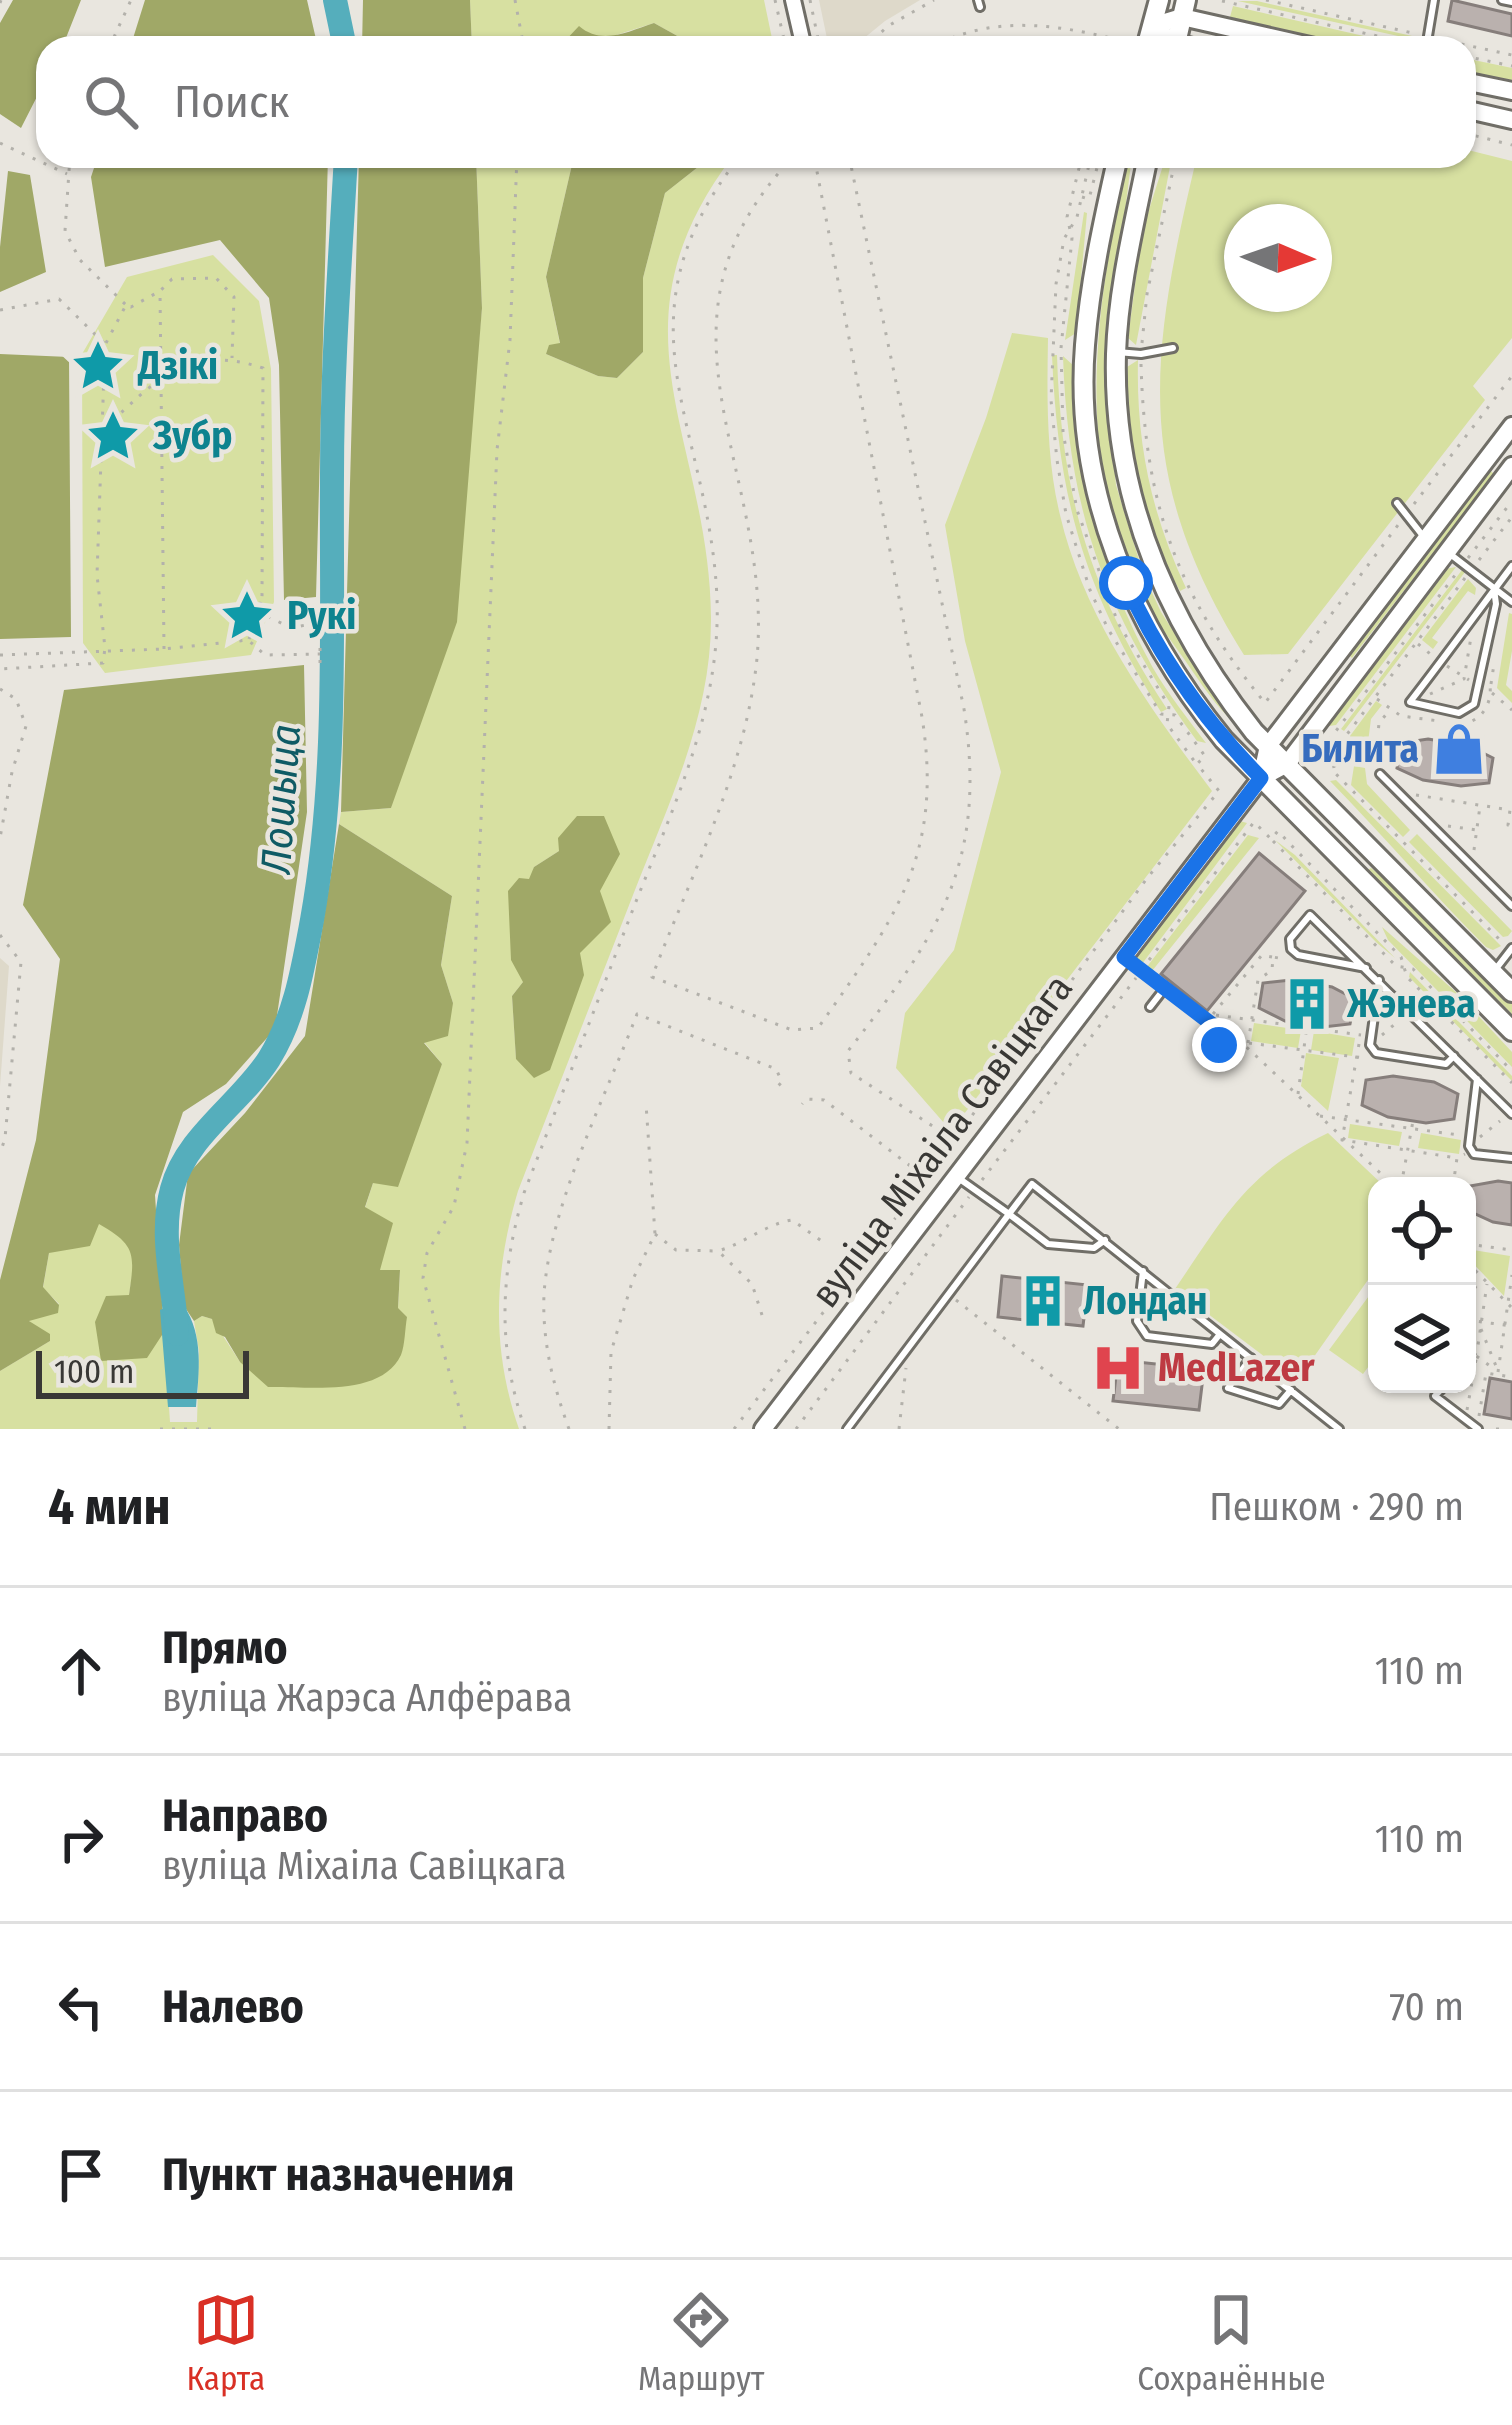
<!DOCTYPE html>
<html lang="ru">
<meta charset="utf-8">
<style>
:root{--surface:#fff;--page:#f2f2f2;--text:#202124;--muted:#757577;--line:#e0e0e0;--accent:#d93025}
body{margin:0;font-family:"Fira Sans Condensed",sans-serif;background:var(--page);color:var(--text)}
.controls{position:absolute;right:36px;bottom:36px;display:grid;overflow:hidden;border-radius:24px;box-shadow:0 3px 9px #0004}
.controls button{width:108px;height:108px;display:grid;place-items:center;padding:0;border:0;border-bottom:3px solid var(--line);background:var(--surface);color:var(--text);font:60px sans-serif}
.compass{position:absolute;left:1224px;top:204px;width:108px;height:108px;border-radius:50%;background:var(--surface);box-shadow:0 3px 9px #0004;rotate:92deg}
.scale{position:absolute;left:36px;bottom:30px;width:213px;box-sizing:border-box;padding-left:12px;border:6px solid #393835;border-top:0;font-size:33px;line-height:42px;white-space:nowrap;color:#393835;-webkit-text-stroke:9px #e9e6df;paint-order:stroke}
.stop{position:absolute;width:36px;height:36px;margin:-27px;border:9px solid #1a73e8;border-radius:50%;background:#fff}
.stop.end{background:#1a73e8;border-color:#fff;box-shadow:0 3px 12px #0008}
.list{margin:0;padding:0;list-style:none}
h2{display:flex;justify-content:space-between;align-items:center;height:156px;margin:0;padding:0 48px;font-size:51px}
h2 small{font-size:39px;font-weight:400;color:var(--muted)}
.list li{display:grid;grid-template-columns:78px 1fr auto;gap:36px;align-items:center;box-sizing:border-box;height:168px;padding:0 48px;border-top:3px solid var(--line)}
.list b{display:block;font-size:45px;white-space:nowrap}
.list p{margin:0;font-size:39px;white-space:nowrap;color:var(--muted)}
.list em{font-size:39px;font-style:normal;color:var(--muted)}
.icon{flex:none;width:66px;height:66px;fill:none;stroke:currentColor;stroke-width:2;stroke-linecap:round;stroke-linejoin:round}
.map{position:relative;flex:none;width:1512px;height:1429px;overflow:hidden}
.search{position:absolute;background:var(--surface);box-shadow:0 3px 9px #0004;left:36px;right:36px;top:36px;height:132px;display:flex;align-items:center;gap:30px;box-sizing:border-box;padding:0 42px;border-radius:36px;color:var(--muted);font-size:45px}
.sheet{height:828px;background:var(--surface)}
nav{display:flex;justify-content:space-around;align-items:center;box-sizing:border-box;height:168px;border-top:3px solid var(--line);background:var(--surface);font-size:33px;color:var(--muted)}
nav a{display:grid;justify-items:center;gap:6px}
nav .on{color:var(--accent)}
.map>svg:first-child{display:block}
</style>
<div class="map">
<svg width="1512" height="1429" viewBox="0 0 1512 1429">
<rect width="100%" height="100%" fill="#e9e6df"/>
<path fill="#ded9ca" d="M819 0H920L885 21 852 48H829Z
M0 958 9 966 0 1086Z"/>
<path fill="#d7e0a1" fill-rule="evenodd" d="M470 0H764L774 48H699L654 23 607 38 590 35 563 43 566 48H472Z
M1238 1H1257L1421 38V41Z
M1233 6 1416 48H1365L1230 17Z
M1464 58 1512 68V81L1464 70Z
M1464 149 1512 161V338L1473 386 1485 400 1288 654 1244 655C1131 474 1150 354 1197 156H1464ZM1242 222H1314V294H1242Z
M476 156H574L546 277 560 344 546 354 598 376 617 378 643 352V278L665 193 712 156H733C602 329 709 436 711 617 712 715 668 805 633 895 595 993 556 1092 518 1191 494 1272 491 1348 519 1429H0V1371L50 1341 28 1320 59 1304 43 1288 49 1253 99 1223 122 1237 135 1258 129 1295 155 1343 164 1332 170 1422H197L199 1351 194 1321 202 1316 212 1319 240 1362 398 1308 400 1271H379L365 1208 373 1183 442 1064 424 1042 453 1003 441 965 452 896 339 824 341 812 391 808 469 442 482 308ZM559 851 516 1058 512 996 523 982 534 867Z
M1129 156H1132L1105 369 1116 485 1143 573 1161 612 1229 718C1210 699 1195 674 1179 652 1169 637 1157 623 1148 607 1070 470 1095 301 1129 156Z
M1166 156H1172L1136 345 1128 338 1142 232Z
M1084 212 1087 213 1076 333 1065 340Z
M213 255 259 301 271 369 274 602 251 655 105 673 83 643 82 354 127 277Z
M1012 333 1048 338C1047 396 1046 458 1060 515 1084 618 1149 707 1212 791L951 1131 896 1068 905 1013 954 950 1001 772 965 641 945 525 986 418Z
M1052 355H1057C1061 495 1090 592 1167 709L1161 712C1084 590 1058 499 1052 355Z
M1063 356 1075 367C1071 469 1104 579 1153 668 1168 694 1188 719 1206 743L1197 741C1105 616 1068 510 1063 356Z
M1138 360C1136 441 1151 514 1186 588L1180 591C1137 516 1130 451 1127 367Z
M1487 467 1494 474 1352 658 1350 656 1371 618Z
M1456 567 1336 725 1329 726 1327 724 1445 569Z
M1462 570 1465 572 1344 731 1341 729Z
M1468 579 1476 588 1475 595 1468 591 1432 638 1438 642 1433 649 1422 640Z
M1509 613 1512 614V651L1506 685 1512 691V703L1497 688Z
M1376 701 1382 705 1371 719 1367 750 1352 748 1350 736Z
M1354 766 1365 768 1367 784 1410 830 1403 837 1351 785Z
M1336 780 1501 946 1493 950 1486 947C1432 893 1383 835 1330 781Z
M1240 821 1247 823 1142 964 1138 963 1135 956 1158 917 1192 885Z
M1417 834 1512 931 1508 936 1503 937 1409 842Z
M1248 835 1259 838 1152 971 1146 968Z
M1275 840 1295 855 1395 958 1377 943Z
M1371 868 1412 900 1512 1000V1014L1368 870Z
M1382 927 1457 993 1512 1052V1067L1388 940Z
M1410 972 1512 1076V1081L1409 977Z
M1254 1023 1301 1030 1298 1048 1251 1041Z
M1314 1031 1355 1038 1352 1056 1311 1050Z
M1306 1053 1339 1058 1328 1111 1301 1086Z
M1350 1124 1402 1132 1399 1146 1348 1138Z
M1328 1133 1384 1186H1377V1267L1297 1381 1175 1289C1224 1217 1247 1172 1328 1133Z
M1421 1133 1461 1140 1459 1154 1418 1148Z
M1467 1249 1510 1256 1504 1296 1467 1257Z
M1377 1285V1355L1363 1374 1329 1350Z"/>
<path fill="#a0a867" d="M13 0H81L62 48H48V75L21 128 0 114V23Z
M145 0H307L318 48H130Z
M363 0H470L472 48H362Z
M654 23 699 48H566L563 43 579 26C602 46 629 31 654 23Z
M98 156H328L316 597 284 600 279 365 269 298 220 240 105 267 91 177Z
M359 156H476L482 308 457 622 391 808 341 812Z
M574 156H712L665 193 643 278V352L617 378 598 376 546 354 549 345 560 343 546 277Z
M8 171 30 175 46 272 0 292V247Z
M0 354 69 357 71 637 0 639Z
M304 665 307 812 275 1029 226 1084 183 1112 155 1195 164 1332 147 1358 101 1361 95 1322 106 1296 129 1295C135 1254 136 1245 99 1224L90 1246 49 1253 43 1287 59 1305 58 1313 29 1321 50 1334V1341L0 1371V1280L36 1140 60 959 23 905 64 690Z
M577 816H604L620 854 600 891 611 922 580 953 584 975 550 1070 534 1078 516 1059 512 996 523 982 511 960 508 891 519 878 529 879 534 867 559 851 558 838Z
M339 824 452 896 441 965 453 1003 448 1036 424 1043 442 1064 398 1187 373 1183 365 1207 393 1223 380 1270H400L398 1308 407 1317C405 1328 405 1345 401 1355 381 1398 306 1386 268 1387L240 1362 225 1337 216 1333 212 1319 202 1316 194 1321 184 1306 179 1245 188 1174 245 1113 305 1036Z"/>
<path fill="#55aebc" d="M175 1304 184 1306C204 1336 199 1372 196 1407H168L160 1310Z"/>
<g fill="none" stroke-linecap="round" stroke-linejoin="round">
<path stroke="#55aebc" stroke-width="24" d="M335 0 345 48
M177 1334C174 1286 159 1237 172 1189 186 1136 240 1104 269 1059 295 1017 303 968 312 920 338 774 331 623 332 475 332 368 340 262 346 156"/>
</g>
<path fill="#bab1ae" stroke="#867e7b" stroke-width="3" d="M1452 0 1512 14V36L1448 21Z
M1428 739 1469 746 1493 758 1489 783 1461 786 1423 780 1397 768 1401 743Z
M1259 853 1305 891 1207 1011 1161 974Z
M1291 980 1332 987 1355 999 1350 1024 1323 1027 1285 1021 1259 1008 1263 983Z
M1393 1076 1434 1082 1458 1094 1454 1119 1426 1123 1388 1117 1362 1105 1366 1080Z
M1498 1181 1512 1183V1225L1493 1222 1467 1210 1470 1186Z
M1002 1276 1088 1285 1083 1326 998 1317Z
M1118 1360 1204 1369 1199 1410 1113 1401Z
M1490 1378 1512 1382V1419L1484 1414Z"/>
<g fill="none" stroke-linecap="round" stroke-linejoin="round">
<g stroke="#706e67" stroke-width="12">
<path id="service" d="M978 0 980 7
M1502 0 1512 2
M1426 48 1434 0
M1407 156 1408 159
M1117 352 1141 354 1173 348
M1397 503 1423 536
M1450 554 1512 602
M1494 589 1496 604 1474 704 1459 713 1410 702C1445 657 1478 611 1512 566
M1380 774 1512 906
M1125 958 1227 1035 1212 1055
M1366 968 1298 955 1291 949 1290 939 1310 915 1512 1114
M1495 970 1512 948
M1379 980 1370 1045 1376 1053 1446 1064 1454 1056
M1150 1007 1164 989
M1477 1079 1469 1146 1474 1154 1512 1158
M957 1177 1009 1214 1032 1184 1339 1429
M1143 1271 1137 1321 1147 1336 1212 1344 1220 1334
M1251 1358 1228 1388 1279 1404 1291 1390
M1446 1384 1435 1396 1478 1429
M847 1429 1009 1214 1048 1244 1094 1248 1105 1240"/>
</g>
<g stroke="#706e67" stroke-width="20">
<path id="minor" d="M793 0 804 48"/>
</g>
<g stroke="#706e67" stroke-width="22">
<path id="tertiary" d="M1152 26 1182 17 1319 48
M1152 26 1176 43 1196 48
M1464 81 1512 91
M1464 109 1512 120
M1261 778 1268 746 1512 426
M763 1429 1261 778 1287 764 1512 466"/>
</g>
<g stroke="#706e67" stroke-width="24">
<path id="secondary" d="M1146 48 1159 0
M1175 48 1186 0
M1118 156C1104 218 1090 281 1085 345 1073 491 1134 629 1224 740L1512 1031
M1148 156C1135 221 1118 288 1116 354 1112 497 1167 622 1254 732L1512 992"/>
</g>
<path stroke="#b3b1ab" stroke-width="3" stroke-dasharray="3 9" stroke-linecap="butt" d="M515 0 524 48
M775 0 786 48
M810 0 820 48
M1266 0 1417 34
M1222 1 1417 45
M0 3 1 0
M1438 39 1512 55
M109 48 131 0
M864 48 888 26 934 0
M930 48C990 16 1047 23 1111 38L1108 48
M1464 56 1512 66
M1464 133 1512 145
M0 143 67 174
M70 156 65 231 80 260 126 305
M794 156C633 324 774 468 757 658 746 769 691 875 652 977L792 1030 818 1028C894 920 944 856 922 717L814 156
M849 156 964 709C988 862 938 936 848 1051L851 1073 954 1140 1148 877 1219 791 1197 764 1205 756 1175 715 1161 714 1108 629 1090 590 1066 514 1057 460 1051 400 1056 284 1064 239 1077 217 1091 156
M1082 156 1067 217 1072 238 1061 348 1063 432 1077 510 1118 623 1169 706 1167 724 1195 762
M1082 197 1089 199 1100 156
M0 310 59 299 105 344 97 575 105 648 103 663 0 669
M106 343 126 305 131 307 160 291
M1142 343 1147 294 1176 156
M1141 364C1145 504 1176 594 1265 703L1401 521
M104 429C156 380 187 343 263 368L262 601 269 617 291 628 320 622
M1414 504 1512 376
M1468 558 1512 501
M1479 560 1512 517
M1465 578 1345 737 1337 749 1334 772 1502 942
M320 626 341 625 342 612
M249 639 261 602
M1418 644 1434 657
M164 649 160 291 172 279 216 278 234 297 232 358
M0 655 164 649 248 640 265 655 320 654
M320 663V611
M1447 666 1469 680
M1491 684 1494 664
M0 689 16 699 26 726 12 772 0 838
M1492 693 1512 710
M1430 694 1464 679 1471 637
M1377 699 1401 716 1439 721
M1461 724C1482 722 1492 703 1490 686
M1329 740 1459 570
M1334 768 1329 740 1337 749 1376 756 1379 723 1389 711
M1416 795 1510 810 1508 825H1512
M1448 826 1477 830
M1273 841 1396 966 1413 969 1512 1071
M1474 850 1480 806
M0 935 21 962 5 1138 0 1154
M1149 960 1254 822 1271 839 1278 831 1290 844 1401 957 1407 977 1512 1083
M1213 1014 1262 955 1272 957
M1216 1015 1361 1035
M1382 1035 1402 1018
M1238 1039 1394 1186
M1248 1043 1258 980 1272 970 1273 957 1284 959
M1249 1043 1364 1058
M1359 1044 1342 1140 1457 1158
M1298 1094 1307 1025
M1320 1116 1459 1135
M1480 1137 1500 1121
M982 1180 1136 978
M1401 1186 1413 1121
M1453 1186 1457 1158 1465 1154
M655 1234 676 1250 717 1251
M1467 1244 1512 1250
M1467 1262 1512 1308
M1467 1298 1481 1280
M956 1300 1119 1429
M762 1315 752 1284 718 1251C745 1243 766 1224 792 1220L826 1244
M1467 1320 1512 1326
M1481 1329 1498 1371
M1467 1349 1494 1369
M1467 1365 1477 1352 1487 1284
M1498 1372 1512 1275
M1467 1410 1477 1354
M1479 1416 1486 1373 1512 1377
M160 1429H217
M465 1429 423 1278 427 1253 454 1206 467 1143 497 450 510 340 517 156
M525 1429C497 1348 500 1274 524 1193 561 1097 598 1000 635 904 674 805 721 708 717 599 710 424 609 323 740 156
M569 1429C553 1385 542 1341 544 1294 550 1205 605 1098 637 1014L776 1069 782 1082 778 1086
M609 1429 611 1352 633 1279 655 1234 646 1104
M734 1429 926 1178 824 1100 806 1099 802 1104
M796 1429 969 1197
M899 1429 906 1368
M1496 1429H1500"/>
<use href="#service" stroke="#fff" stroke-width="6"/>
<use href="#minor" stroke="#fff" stroke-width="14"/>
<use href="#tertiary" stroke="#fff" stroke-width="16"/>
<use href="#secondary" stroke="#fff" stroke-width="18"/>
</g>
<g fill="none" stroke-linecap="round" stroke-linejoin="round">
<path stroke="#1a73e8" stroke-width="15" d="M1126 583C1159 658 1204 720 1261 778L1124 957 1226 1035 1219 1045"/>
</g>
<defs>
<g id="sight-bare" transform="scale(4.14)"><path d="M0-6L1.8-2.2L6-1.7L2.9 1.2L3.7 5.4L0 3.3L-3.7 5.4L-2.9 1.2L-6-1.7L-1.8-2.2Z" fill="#0f9aa8" stroke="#e9e6df" stroke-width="2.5" paint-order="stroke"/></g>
<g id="shop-bare" transform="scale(4.14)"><path d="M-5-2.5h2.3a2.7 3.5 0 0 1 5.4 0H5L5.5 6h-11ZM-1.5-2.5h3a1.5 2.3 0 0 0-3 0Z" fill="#3f7fe0" stroke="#e9e6df" stroke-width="2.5" paint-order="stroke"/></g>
<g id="building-bare" transform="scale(4.14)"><path d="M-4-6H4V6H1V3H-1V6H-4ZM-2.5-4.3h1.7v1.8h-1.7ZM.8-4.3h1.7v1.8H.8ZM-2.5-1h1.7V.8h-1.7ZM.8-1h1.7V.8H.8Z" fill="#0f9aa8" stroke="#e9e6df" stroke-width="2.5" paint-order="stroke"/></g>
<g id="hospital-bare" transform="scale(4.14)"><path d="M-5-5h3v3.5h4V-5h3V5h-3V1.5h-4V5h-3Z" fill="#e0444e" stroke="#e9e6df" stroke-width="2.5" paint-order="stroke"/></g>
</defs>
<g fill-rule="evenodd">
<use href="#sight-bare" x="98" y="366"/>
<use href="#sight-bare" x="113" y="436"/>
<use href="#sight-bare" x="247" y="616"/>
<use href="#shop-bare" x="1459" y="749"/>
<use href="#building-bare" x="1307" y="1004"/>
<use href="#building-bare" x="1043" y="1301"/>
<use href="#hospital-bare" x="1118" y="1368"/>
</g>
<g text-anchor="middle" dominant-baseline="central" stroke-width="9" stroke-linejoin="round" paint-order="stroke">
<g font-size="39" font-weight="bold" fill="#0d838f" stroke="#e9e6df" text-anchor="start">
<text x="138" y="366">Дзікі</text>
<text x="153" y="436">Зубр</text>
<text x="287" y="616">Рукі</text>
<text x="1347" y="1004">Жэнева</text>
<text x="1083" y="1301">Лондан</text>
</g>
<g font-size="39" font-weight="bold" fill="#366cbe" stroke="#e9e6df" text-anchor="end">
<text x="1419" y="749">Билита</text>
</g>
<g font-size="39" fill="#393835" stroke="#e9e6df">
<text transform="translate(942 1141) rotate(-53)">вуліца Міхаіла Савіцкага</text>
</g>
<g font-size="39" font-weight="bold" fill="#be3a42" stroke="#e9e6df" text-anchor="start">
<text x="1158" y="1368">MedLazer</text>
</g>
<g font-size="42" font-style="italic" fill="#0f5b65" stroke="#e9e6df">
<text transform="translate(281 799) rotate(-86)">Лошыца</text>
</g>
</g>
</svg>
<div class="controls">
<button><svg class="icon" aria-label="locate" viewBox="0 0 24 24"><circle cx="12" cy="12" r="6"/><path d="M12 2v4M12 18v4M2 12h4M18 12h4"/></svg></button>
<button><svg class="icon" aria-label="layers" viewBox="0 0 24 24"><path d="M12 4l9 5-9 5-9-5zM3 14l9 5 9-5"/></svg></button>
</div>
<svg class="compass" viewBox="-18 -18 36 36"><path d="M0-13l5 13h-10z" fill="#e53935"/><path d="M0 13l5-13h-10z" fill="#757577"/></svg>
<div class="scale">100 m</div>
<div class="stop" style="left:1126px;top:583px"></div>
<div class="stop end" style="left:1219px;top:1045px"></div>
<div class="search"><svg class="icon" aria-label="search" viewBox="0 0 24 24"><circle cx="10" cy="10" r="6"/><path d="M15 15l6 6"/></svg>Поиск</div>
</div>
<section class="sheet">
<h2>4 мин<small>Пешком · 290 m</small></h2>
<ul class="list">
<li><svg class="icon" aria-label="ahead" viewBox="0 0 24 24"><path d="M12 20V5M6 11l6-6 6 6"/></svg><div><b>Прямо</b><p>вуліца Жарэса Алфёрава</p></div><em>110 m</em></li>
<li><svg class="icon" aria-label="right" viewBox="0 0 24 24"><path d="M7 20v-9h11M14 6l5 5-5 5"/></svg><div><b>Направо</b><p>вуліца Міхаіла Савіцкага</p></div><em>110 m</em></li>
<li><svg class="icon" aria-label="left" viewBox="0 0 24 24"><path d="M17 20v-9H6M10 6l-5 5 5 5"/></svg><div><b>Налево</b></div><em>70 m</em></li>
<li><svg class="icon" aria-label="arrive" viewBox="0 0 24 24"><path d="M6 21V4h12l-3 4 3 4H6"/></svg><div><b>Пункт назначения</b></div></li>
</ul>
</section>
<nav>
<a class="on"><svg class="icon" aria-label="map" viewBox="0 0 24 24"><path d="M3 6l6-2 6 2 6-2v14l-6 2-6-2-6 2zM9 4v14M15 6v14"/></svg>Карта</a>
<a><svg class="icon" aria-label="directions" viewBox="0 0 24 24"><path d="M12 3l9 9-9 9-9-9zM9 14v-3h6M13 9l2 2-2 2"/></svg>Маршрут</a>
<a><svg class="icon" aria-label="saved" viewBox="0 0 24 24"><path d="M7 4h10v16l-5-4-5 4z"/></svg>Сохранённые</a>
</nav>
